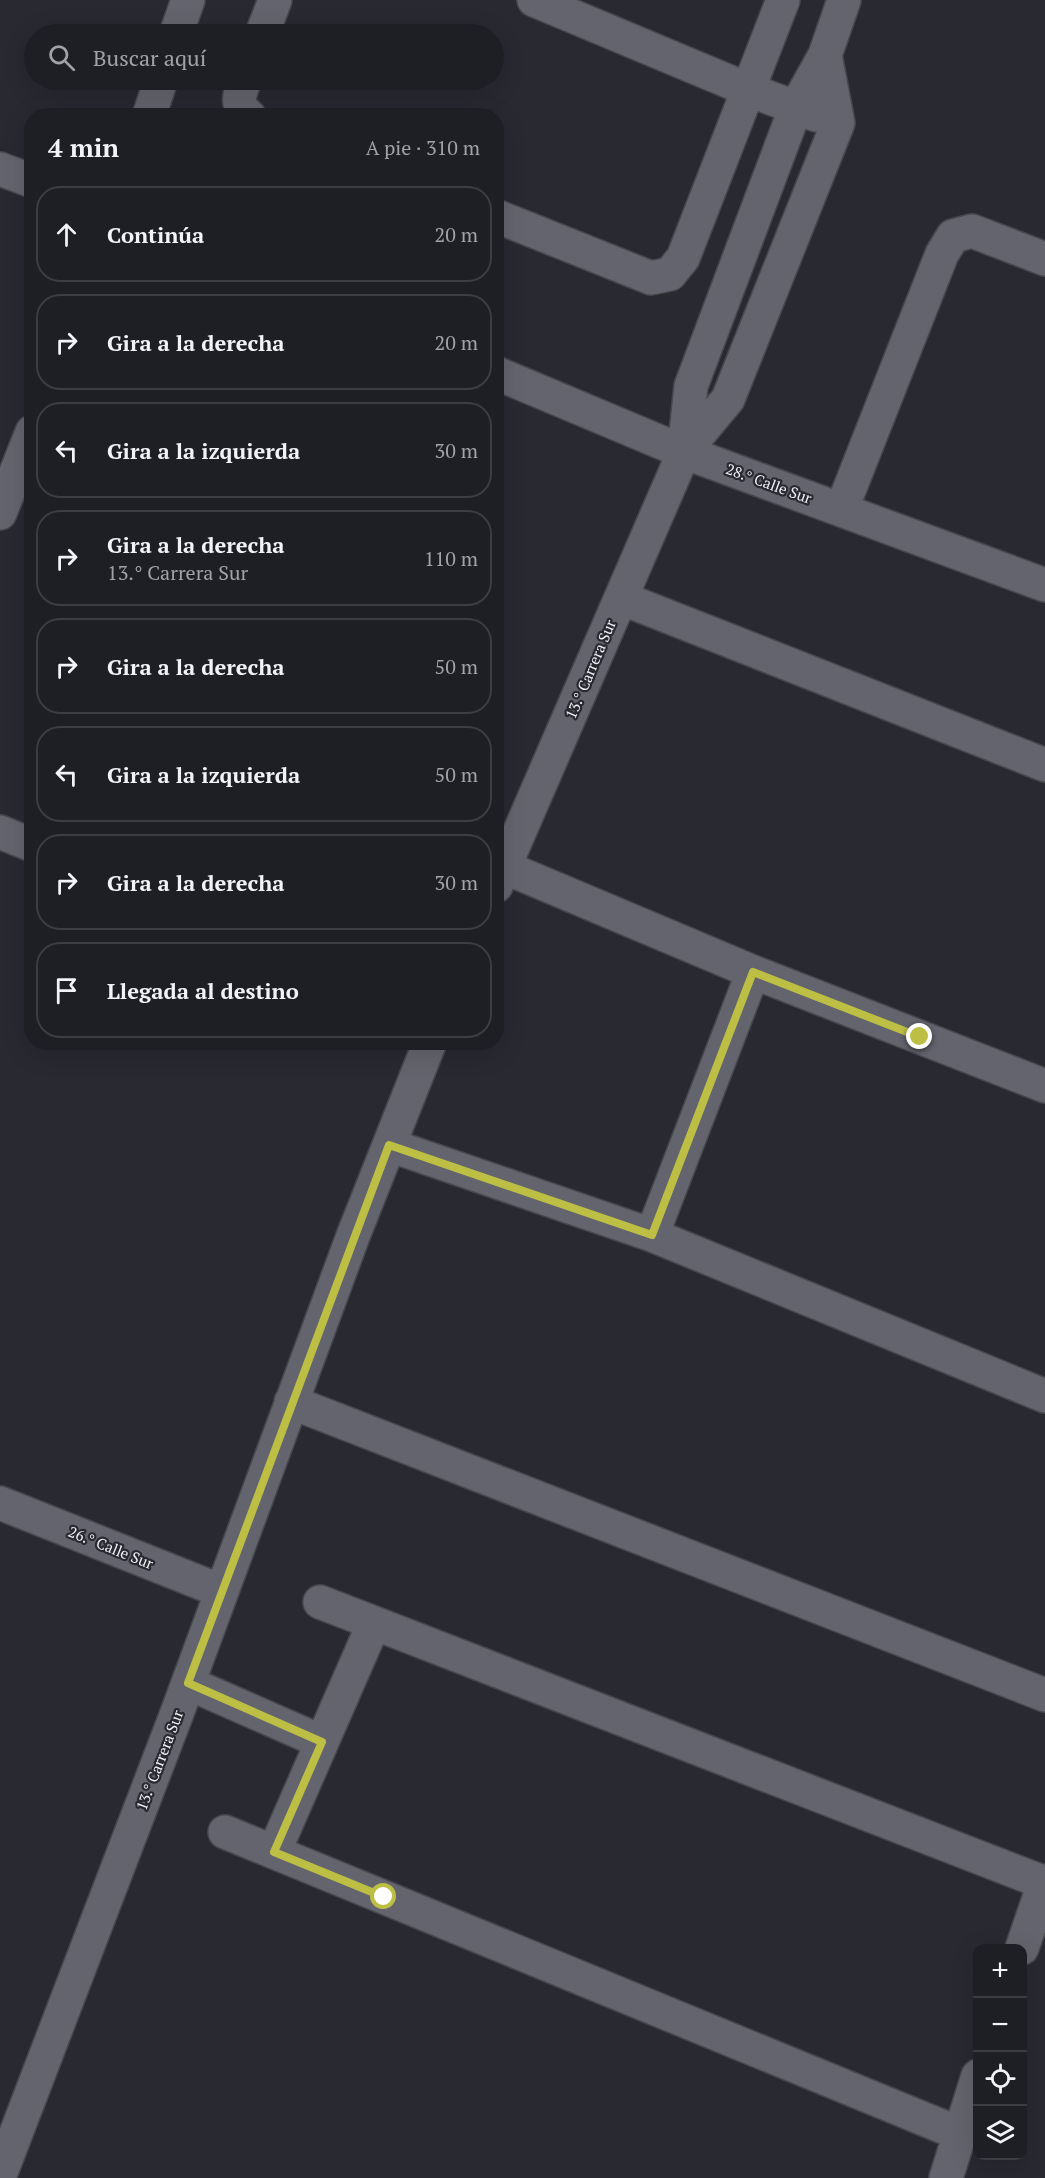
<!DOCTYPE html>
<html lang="es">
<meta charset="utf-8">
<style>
:root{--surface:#1e1f25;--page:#26272d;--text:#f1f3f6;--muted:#a1a2a7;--line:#3c3d42}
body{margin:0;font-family:"PT Serif",serif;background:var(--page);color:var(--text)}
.controls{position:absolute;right:18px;bottom:18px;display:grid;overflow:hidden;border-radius:12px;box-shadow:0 6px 24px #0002}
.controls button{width:54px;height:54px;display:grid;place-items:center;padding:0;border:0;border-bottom:2px solid var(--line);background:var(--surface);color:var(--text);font:30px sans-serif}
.stop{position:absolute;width:18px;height:18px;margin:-14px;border:4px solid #bcbf43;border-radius:50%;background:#fff}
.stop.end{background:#bcbf43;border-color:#fff;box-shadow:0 2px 6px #0008}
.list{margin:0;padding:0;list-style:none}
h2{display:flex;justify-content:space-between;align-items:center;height:78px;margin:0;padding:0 24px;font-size:26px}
h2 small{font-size:20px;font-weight:400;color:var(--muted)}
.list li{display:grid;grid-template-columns:39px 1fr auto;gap:18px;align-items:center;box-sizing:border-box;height:96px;margin:0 12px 12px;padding:0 12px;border:2px solid var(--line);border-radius:24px}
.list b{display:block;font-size:22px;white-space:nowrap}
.list p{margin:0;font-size:20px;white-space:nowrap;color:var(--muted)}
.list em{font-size:20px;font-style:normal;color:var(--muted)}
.icon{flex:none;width:33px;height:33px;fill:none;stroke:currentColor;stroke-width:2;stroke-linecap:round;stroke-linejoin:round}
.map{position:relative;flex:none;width:1045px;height:2178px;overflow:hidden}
.search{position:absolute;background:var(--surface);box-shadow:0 6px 24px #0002;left:24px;top:24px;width:480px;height:66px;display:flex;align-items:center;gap:15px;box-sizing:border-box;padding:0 21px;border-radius:33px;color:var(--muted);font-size:22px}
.panel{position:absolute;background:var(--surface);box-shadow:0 6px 24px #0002;left:24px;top:108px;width:480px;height:942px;border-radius:24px}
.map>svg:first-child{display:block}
</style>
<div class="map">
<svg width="1045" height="2178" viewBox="0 0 1045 2178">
<rect width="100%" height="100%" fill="#282931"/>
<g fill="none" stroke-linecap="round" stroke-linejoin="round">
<g stroke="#46474e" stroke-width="36">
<path id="minor" d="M534 0 749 90 816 115
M176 34 188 0
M262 34 275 0
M245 80C239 95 235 104 249 116
M149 116 161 80
M0 169 32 181
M496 216 651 278 670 274 683 258 783 0
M496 373 684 452 1045 585
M684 452 691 386 796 107 825 55 844 0
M842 508 942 254 953 236 972 231 1045 259
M0 513 32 432
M621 598 1045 765
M0 832 32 845
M504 867 753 972 1045 1086
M496 886 684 452 728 399 838 123 825 55
M389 1145 652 1235 1045 1396
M652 1235 753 972
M291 1402 1045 1695
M0 1503 221 1591
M320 1602 1045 1883
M188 1683 322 1742
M225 1832 958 2133
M274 1852 374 1623
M1022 1948 1045 1881
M0 2175 177 1713 353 1236 430 1042
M946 2178 978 2076"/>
</g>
<use href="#minor" stroke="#63646d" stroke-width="33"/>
</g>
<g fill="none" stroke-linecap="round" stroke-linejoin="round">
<path stroke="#bcbf43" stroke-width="8" d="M384 1897 274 1852 322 1742 188 1683 389 1145 652 1235 753 972 920 1037"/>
</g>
<g text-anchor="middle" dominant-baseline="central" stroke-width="4.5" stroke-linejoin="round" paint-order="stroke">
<g font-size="15" fill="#eff0f6" stroke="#282931">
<text transform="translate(769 483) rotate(20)">28.° Calle Sur</text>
<text transform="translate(590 669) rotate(-67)">13.° Carrera Sur</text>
<text transform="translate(111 1547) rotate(22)">26.° Calle Sur</text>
<text transform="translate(159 1760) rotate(-69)">13.° Carrera Sur</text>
</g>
</g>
</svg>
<div class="controls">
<button>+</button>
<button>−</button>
<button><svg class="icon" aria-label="locate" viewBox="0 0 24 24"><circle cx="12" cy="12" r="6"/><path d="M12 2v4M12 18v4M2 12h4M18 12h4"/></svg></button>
<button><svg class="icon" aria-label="layers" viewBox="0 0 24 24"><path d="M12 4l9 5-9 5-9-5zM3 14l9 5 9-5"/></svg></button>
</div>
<div class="stop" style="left:384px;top:1897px"></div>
<div class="stop end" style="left:920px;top:1037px"></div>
<div class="search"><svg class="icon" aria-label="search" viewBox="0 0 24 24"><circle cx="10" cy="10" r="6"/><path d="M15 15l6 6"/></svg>Buscar aquí</div>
<section class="panel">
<h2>4 min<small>A pie · 310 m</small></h2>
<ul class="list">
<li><svg class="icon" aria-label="ahead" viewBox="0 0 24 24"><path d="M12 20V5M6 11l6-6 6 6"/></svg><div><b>Continúa</b></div><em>20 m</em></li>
<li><svg class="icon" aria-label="right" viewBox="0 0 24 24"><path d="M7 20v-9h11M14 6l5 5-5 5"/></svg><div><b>Gira a la derecha</b></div><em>20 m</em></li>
<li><svg class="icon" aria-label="left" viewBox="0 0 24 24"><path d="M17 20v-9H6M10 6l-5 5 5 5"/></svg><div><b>Gira a la izquierda</b></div><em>30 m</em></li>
<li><svg class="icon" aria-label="right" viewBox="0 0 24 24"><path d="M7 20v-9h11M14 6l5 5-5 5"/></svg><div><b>Gira a la derecha</b><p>13.° Carrera Sur</p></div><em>110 m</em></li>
<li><svg class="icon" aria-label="right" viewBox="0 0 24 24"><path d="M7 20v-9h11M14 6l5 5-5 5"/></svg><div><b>Gira a la derecha</b></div><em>50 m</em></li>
<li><svg class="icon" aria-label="left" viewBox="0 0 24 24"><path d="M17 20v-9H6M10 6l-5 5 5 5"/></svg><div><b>Gira a la izquierda</b></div><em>50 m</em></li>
<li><svg class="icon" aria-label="right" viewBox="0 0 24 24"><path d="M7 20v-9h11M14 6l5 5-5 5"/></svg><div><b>Gira a la derecha</b></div><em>30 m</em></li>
<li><svg class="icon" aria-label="arrive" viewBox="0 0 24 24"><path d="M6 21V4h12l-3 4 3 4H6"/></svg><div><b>Llegada al destino</b></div></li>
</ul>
</section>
</div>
